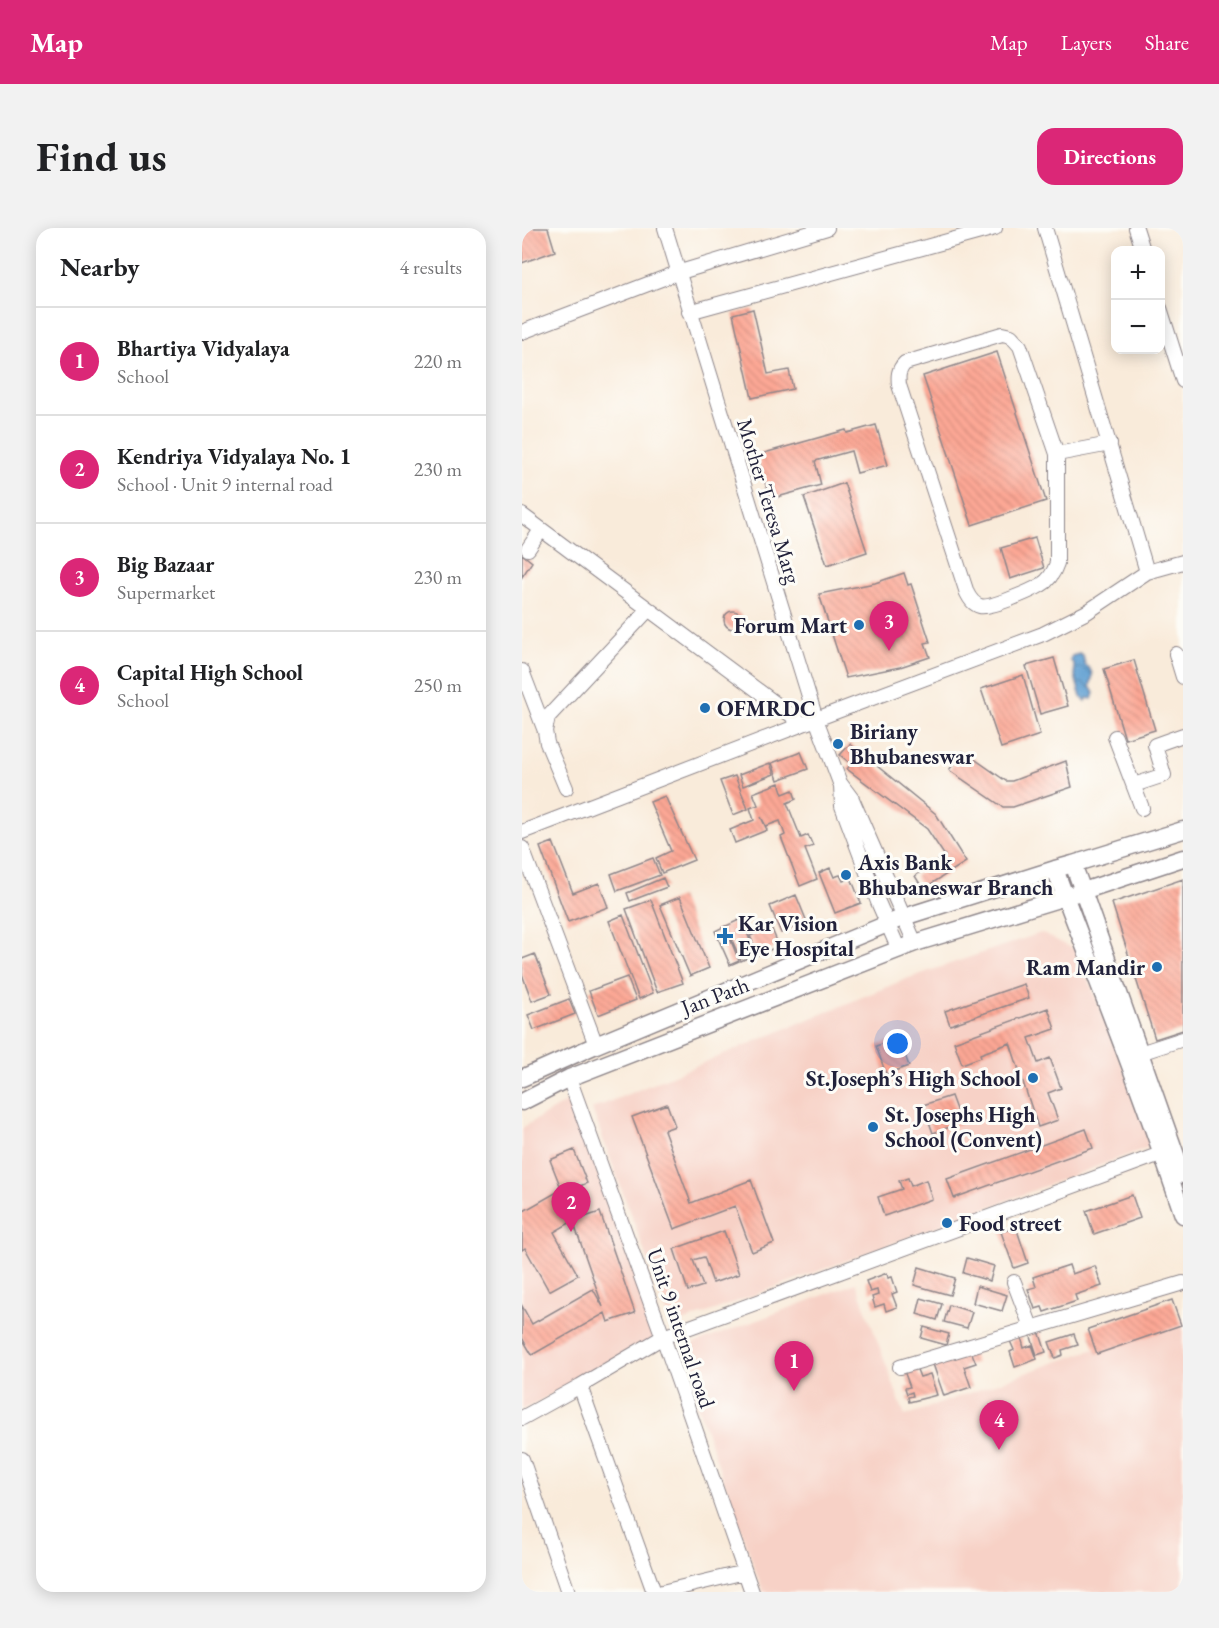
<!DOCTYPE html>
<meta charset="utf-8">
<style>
:root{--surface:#fff;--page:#f2f2f2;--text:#202124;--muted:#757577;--line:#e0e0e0;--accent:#db2777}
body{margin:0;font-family:"EB Garamond",serif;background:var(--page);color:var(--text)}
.controls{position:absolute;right:18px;top:18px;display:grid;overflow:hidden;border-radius:12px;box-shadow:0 3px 15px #0003}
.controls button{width:54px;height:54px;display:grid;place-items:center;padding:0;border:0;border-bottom:2px solid var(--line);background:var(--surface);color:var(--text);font:30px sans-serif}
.you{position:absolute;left:376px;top:816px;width:21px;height:21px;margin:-15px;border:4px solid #fff;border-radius:50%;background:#1a73e8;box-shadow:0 0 0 9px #1a73e833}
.badge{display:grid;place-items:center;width:39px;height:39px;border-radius:50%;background:var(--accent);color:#fff;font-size:20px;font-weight:700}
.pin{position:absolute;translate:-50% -50px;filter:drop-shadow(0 2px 3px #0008)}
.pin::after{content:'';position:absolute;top:32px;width:21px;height:18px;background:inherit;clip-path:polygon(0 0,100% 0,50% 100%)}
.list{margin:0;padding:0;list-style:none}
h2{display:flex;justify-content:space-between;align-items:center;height:78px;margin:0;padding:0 24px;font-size:26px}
h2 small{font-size:20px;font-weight:400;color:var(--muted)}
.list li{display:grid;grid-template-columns:39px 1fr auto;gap:18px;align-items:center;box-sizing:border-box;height:108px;padding:0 24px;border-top:2px solid var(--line)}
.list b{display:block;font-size:22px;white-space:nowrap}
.list p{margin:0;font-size:20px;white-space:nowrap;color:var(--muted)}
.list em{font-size:20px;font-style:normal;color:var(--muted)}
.map{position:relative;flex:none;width:661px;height:1364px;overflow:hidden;border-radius:18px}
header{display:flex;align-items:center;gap:36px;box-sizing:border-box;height:84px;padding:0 30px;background:var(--accent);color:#fff}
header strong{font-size:28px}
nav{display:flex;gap:33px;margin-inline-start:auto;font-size:21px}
.intro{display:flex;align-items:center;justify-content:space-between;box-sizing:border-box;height:144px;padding:0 36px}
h1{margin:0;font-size:42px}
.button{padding:15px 27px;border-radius:18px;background:var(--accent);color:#fff;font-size:21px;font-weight:700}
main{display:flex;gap:36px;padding:0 36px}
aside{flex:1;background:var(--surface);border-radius:18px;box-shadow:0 3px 15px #0003}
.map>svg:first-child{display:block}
</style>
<header>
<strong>Map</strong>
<nav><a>Map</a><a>Layers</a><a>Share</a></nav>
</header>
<div class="intro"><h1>Find us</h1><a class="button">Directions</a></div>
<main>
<aside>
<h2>Nearby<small>4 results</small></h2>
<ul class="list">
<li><span class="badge">1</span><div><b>Bhartiya Vidyalaya</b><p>School</p></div><em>220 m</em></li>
<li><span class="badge">2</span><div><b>Kendriya Vidyalaya No. 1</b><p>School · Unit 9 internal road</p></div><em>230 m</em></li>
<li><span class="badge">3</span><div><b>Big Bazaar</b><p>Supermarket</p></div><em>230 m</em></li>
<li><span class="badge">4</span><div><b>Capital High School</b><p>School</p></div><em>250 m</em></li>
</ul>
</aside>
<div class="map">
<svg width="661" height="1364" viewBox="0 0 661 1364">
<defs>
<pattern id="water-waves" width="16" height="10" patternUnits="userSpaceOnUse" patternTransform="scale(1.5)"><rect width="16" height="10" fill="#5f9fd2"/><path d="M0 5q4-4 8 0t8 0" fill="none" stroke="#4e81ac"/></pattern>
<pattern id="building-back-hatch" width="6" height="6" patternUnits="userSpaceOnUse" patternTransform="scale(1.5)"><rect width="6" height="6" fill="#fca794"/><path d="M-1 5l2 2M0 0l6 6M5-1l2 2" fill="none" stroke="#d88f80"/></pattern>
</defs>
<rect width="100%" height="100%" fill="#fdfcf7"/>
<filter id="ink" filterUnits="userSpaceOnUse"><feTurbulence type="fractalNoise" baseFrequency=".0167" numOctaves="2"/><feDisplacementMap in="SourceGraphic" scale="12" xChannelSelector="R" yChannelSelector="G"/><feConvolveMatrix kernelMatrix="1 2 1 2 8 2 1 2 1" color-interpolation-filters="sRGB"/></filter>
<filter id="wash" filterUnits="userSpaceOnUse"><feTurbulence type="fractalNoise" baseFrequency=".008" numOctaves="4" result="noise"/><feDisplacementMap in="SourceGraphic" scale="24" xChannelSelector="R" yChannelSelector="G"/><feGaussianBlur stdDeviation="1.35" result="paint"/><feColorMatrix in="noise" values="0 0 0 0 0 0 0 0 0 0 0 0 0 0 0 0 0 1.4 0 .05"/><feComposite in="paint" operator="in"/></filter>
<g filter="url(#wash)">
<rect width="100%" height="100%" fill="#f9ebda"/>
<path fill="#f7d1c6" d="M519 705 555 722 632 917 150 1098 70 881 384 751Z
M49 871 138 1108 0 1182V900Z
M334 1055 383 1188 543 1131 661 1091V1364H241L161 1137V1120Z"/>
<path fill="url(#water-waves)" stroke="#406086" stroke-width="1.5" d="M557 426 561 428 563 437C572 443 571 448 568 458L572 465 570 471 565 470 564 473 559 469C557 461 551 446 552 436L548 432 550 428Z"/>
<g id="blocks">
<path fill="url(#building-back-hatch)" d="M0 0H26L33 23 0 35Z
M231 81 246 146 267 142 271 161 230 170 211 86Z
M475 124 524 273 450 297 401 148Z
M354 197 366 237 335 245 329 223 293 233 299 257 248 271 235 227 324 202 325 205Z
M322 255 345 324 305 337 282 269Z
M513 310 522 340 488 351 479 320Z
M0 326 10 334 0 349Z
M382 345 386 357 389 356 408 414 403 415 408 429 378 439 324 450 297 366 353 355Z
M202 392a9 9 0 1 1 18 0a9 9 0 1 1-18 0Z
M532 430 546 478 518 486 504 438Z
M612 432 633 502 603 511 582 441Z
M501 447 518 507 479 520 459 461Z
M328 516 414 586 444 634 401 661 393 648 423 628 405 601 325 541 329 536 318 527Z
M441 523 484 553H490L544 533 550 559 491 579H481L427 542Z
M279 524 286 541 256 552 250 535Z
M248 535 252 546 221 558 217 547Z
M213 548 226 581 211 587 198 553Z
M257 555 261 566 271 562 274 571 265 575 279 610 286 607 291 618 283 621 295 651 278 658 259 609 263 607 258 593 244 598 239 589 245 602 213 615 208 602 232 592 228 580 236 577 231 565Z
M143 568 172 632 140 645 134 630 149 623 128 574Z
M31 614 51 665 77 655 86 679 46 694 18 619Z
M131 630 138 647 95 663 89 646Z
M308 640 312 649 318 647 321 653 329 650 339 675 313 685 297 645Z
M141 650 145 659 108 673 105 665Z
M661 651V802L633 811 590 675Z
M274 667 285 694 259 705 248 678Z
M158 669 187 740 168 748 138 677Z
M129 672 161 755 135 764 104 681Z
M101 687 131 765 117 771 87 693Z
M219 691 234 726 219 733 204 698Z
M203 698 217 733 208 737 193 703Z
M249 699 257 718 236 727 228 708Z
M13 726 29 766 10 773 0 746V731Z
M105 749 114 772 76 787 67 763Z
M502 756 507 770 428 797 423 783Z
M47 771 53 786 12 802 6 787Z
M526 780 533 801 507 810 516 835 528 830 539 860 526 865 536 892 516 899 488 815 458 826 459 829 440 836 432 814Z
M377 810 387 838 364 846 354 818Z
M429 868 439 895 411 905 401 877Z
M145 876 153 898 142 902 169 975 229 952 252 1015 230 1024 213 978 152 1001 110 889Z
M564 901 571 920 432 970 425 951Z
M52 922 65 955 41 965 28 932Z
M386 950 389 958 404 952 410 971 362 988 356 969 380 961 377 953Z
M35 964 51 993 32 1004 56 1047 27 1063 3 1020 0 1022V984Z
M610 967 618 990 572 1006 564 983Z
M78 984 113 1085 86 1094 83 1085 10 1127 0 1110V1078L10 1096 71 1061 81 1079 51 993Z
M494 999 506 1035 492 1040 479 1004Z
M202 1003 217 1046 191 1055 182 1029 171 1032 181 1058 166 1063 152 1021Z
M445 1030 472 1038 468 1053 441 1045Z
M547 1037 550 1046 573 1038 580 1058 553 1067 555 1073 522 1084 520 1079 513 1081 506 1061 514 1059 511 1049Z
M397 1039 433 1050 428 1067 392 1057Z
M365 1045 366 1050 370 1049 375 1064 370 1066 375 1079 364 1083 362 1076 353 1079 350 1069 356 1067 355 1062 348 1064 344 1053Z
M455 1058 485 1067 480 1083 451 1075Z
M399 1070 420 1076 415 1092 395 1086Z
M650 1072 659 1097 575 1126 566 1101Z
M427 1077 450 1084 445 1100 422 1094Z
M402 1099 427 1106 424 1117 399 1110Z
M517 1103 524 1124 515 1127 508 1106Z
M552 1106 556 1117 540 1122 541 1127 533 1130 527 1114Z
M499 1109 502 1120 510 1117 515 1131 493 1139 488 1124 492 1122 488 1113Z
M449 1123 454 1135 442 1139 449 1159 422 1168 411 1136Z
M394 1139 398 1149 408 1146 415 1167 387 1174 386 1169 391 1168 390 1164 385 1166 383 1160 388 1159 382 1143Z"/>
</g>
</g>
<g filter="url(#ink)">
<use href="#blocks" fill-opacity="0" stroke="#8e868a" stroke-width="1.5"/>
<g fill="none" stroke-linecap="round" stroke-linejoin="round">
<g stroke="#8e868a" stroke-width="16">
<path id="minor" d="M143 0 294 491 318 555 330 571 393 715
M523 0 625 344
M614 0 621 22
M638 80 661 153
M167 84 473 0
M0 104 155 45 305 0
M535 226V335C532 344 528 352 519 357 509 363 468 381 458 378 451 376 448 371 445 365L377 157C376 148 376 142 383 135L480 106 489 108 498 118 535 226 588 216
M0 287 281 496 521 406 565 384 625 344 661 334
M6 321 19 302
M654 426 661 449
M0 443 23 503
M593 509 620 580
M319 557 320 578 356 674 377 722
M612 557 642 547 633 517 661 507
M44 560 25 515 23 503 26 489 126 382
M0 604 281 496
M0 620 74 817
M618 825 661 811
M47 850 141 1109 230 1364
M492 1054 509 1099
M378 1139 661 1055
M58 1158 132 1364
M0 1190 58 1158 141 1109 641 925
M0 1231 46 1364
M140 1364 223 1344"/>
</g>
<g stroke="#8e868a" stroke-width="19">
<path id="major" d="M661 630 561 663 661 947
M551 636 661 602
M0 850 74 817 382 689 533 641
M0 874 47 850 393 715 543 669 561 663 551 636 533 641C556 704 581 765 604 827 624 880 643 934 661 987"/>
</g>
<use href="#minor" stroke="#fff" stroke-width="14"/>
<use href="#major" stroke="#fff" stroke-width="16"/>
</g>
</g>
<g fill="#1f6fb2" stroke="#fdfcf7" stroke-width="2">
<circle cx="337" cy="397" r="6"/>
<circle cx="183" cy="480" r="6"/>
<circle cx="316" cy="516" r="6"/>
<circle cx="324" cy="647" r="6"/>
<path d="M200 699h6v6h6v6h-6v6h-6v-6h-6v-6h6z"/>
<circle cx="635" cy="739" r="6"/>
<circle cx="511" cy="850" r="6"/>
<circle cx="351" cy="899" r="6"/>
<circle cx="425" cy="995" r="6"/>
</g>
<g text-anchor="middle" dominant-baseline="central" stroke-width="6" stroke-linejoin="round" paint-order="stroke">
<g font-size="22" fill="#22223b" stroke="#fdfcf7">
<text transform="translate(247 273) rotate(73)">Mother Teresa Marg</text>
<text transform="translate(193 768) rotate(-21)">Jan Path</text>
<text transform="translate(159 1100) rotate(71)">Unit 9 internal road</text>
</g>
<g font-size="22" font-weight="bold" fill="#22223b" stroke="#fdfcf7" text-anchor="start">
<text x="325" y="397" text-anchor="end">Forum Mart</text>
<text x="195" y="480">OFMRDC</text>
<text x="328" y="503">Biriany<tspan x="328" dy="25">Bhubaneswar</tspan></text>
<text x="336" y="634">Axis Bank<tspan x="336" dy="25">Bhubaneswar Branch</tspan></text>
<text x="216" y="695">Kar Vision<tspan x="216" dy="25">Eye Hospital</tspan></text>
<text x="623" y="739" text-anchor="end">Ram Mandir</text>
<text x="499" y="850" text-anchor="end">St.Joseph’s High School</text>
<text x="363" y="886">St. Josephs High<tspan x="363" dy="25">School (Convent)</tspan></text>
<text x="437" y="995">Food street</text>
</g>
</g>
</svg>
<div class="controls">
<button>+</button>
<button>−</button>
</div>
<div class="you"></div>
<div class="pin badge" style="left:272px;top:1163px">1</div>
<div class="pin badge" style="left:49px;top:1004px">2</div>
<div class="pin badge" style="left:367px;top:423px">3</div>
<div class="pin badge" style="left:477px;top:1222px">4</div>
</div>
</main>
